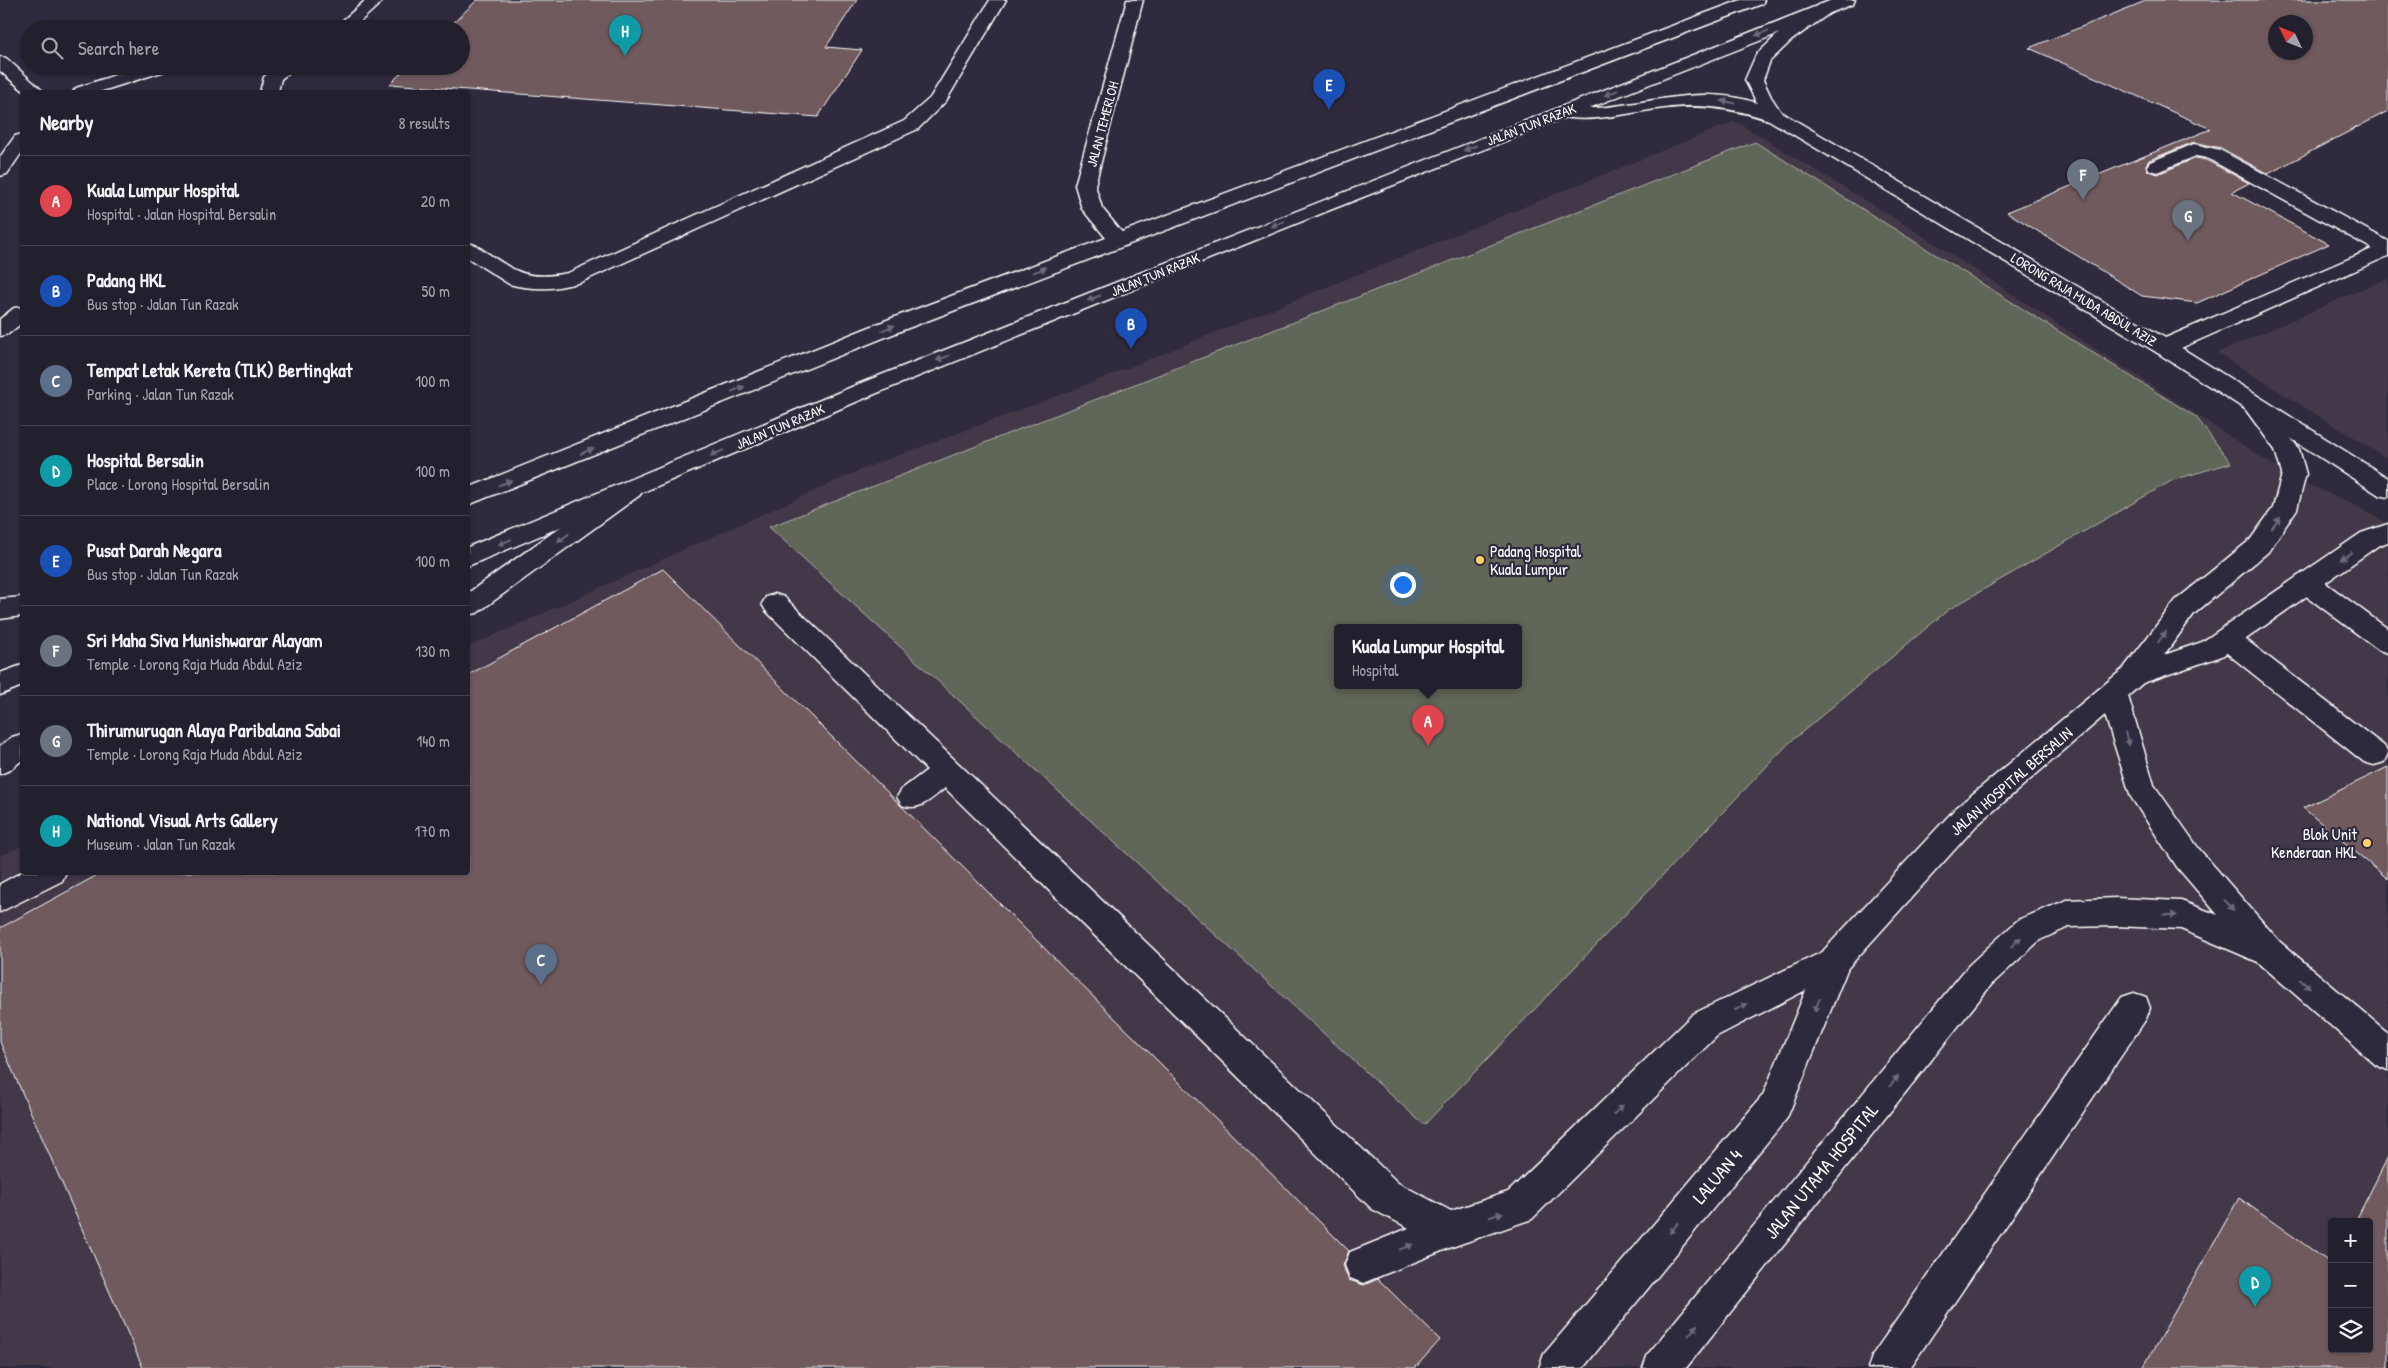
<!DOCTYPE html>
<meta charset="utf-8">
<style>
:root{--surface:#23202e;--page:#2b2836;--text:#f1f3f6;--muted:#a3a3aa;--line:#403e4a;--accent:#db2777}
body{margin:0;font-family:"Patrick Hand",sans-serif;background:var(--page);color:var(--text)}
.controls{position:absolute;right:15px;bottom:15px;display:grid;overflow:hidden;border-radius:5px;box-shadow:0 1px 4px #0004}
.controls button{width:45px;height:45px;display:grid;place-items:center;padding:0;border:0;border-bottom:1px solid var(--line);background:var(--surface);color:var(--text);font:25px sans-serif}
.compass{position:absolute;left:2268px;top:15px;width:45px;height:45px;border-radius:50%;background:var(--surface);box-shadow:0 1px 4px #0004;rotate:313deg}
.you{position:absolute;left:1402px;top:584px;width:18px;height:18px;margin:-12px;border:4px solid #fff;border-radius:50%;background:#1a73e8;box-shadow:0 0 0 8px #1a73e833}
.badge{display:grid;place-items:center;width:32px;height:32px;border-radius:50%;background:var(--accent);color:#fff;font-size:16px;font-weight:700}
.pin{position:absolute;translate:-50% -41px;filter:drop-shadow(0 1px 2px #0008)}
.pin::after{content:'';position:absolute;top:26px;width:18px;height:15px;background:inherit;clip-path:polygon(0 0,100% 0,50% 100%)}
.popup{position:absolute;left:1334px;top:624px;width:188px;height:65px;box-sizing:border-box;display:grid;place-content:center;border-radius:5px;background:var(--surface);filter:drop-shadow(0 1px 4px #0005);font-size:16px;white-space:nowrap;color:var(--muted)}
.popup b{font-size:19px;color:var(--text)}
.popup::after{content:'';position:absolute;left:50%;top:100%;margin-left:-10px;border:10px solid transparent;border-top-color:var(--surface)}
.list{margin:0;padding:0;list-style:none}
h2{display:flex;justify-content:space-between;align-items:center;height:65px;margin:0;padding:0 20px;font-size:21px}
h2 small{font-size:16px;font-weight:400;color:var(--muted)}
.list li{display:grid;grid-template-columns:32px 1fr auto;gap:15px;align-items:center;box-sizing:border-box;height:90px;padding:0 20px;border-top:1px solid var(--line)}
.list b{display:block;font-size:19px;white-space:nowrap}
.list p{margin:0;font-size:16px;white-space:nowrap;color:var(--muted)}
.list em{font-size:16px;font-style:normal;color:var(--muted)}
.icon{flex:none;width:28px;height:28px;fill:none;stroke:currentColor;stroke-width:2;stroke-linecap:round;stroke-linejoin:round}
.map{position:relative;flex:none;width:2388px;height:1368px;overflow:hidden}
.search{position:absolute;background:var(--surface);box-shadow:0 1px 4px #0004;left:20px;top:20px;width:450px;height:55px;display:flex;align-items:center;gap:12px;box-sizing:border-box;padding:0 18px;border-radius:28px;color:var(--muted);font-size:19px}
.panel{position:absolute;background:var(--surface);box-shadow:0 1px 4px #0004;left:20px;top:90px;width:450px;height:785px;border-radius:5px}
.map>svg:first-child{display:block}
</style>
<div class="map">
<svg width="2388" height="1368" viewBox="0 0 2388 1368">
<rect width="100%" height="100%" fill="#2f2a3d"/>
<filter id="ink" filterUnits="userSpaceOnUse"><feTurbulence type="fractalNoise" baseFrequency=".02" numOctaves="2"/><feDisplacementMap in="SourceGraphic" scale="10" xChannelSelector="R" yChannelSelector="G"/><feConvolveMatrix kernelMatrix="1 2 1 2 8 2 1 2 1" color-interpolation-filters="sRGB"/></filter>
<g filter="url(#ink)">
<path fill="#423847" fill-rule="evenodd" d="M1735 121 1917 232 2295 479 2347 501 2388 524V1368H0V856L22 846V872H468V647L867 467 1076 389ZM1338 627H1518V685H1338ZM2332 1222H2369V1349H2332Z
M2388 278V459L2217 353Z"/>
<path fill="#616659" stroke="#b0b2ac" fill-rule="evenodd" d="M1755 142 2196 417 2231 463 2173 480 1948 610 1789 743 1424 1125 769 527ZM1338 627H1518V685H1338Z"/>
<path fill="#6f5a5d" stroke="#fff" fill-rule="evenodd" d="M477 0H857L826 47 862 50 818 117 390 84 408 66H461V29H447Z
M2148 0H2388V111L2268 174 2221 148 2194 142 2149 160 2146 165 2148 171 2158 174 2196 158 2206 160 2249 183 2232 192 2329 244 2197 303 2142 296 2007 212 2211 129 2029 48ZM2276 22H2306V52H2276Z
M663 569 1349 1251 1343 1266 1349 1280 1364 1285 1378 1279 1440 1340 1415 1368H143L0 1042V928L103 872H468V675Z
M2388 767V879L2303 808Z
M2388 1157V1368H2143L2239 1198 2332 1264V1349H2369V1222H2355Z"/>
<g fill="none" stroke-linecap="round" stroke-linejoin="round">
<g stroke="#fff" stroke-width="3">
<path id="lane" d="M366 0H384L352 29H333Z
M990 0H1006L946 101 918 129 581 282C555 289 536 291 509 284L468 258V243L475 245C513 269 521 282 568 273L904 121 930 98Z
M0 57 6 58 44 92H25L0 71Z
M143 66H171L168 70 99 92H73L76 88Z
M277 66H298L281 79 278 92H260L264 77Z
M22 134V152L7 174 0 176V157L15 136Z
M2194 144 2220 150 2388 241V255L2380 253 2207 158 2196 156 2157 172 2150 170 2147 166 2150 162Z
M22 307V323L8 334 0 336V319L14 308Z
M631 481 640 483 643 489 640 495 477 613 468 615V593L622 483Z
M2307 574 2316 576 2388 629V653L2379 650 2298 590 2294 583 2298 576Z
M775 594 784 597 1398 1183 1451 1211 1508 1192 1693 1014 1835 946 1846 950 1851 960 1787 1118 1583 1368H1539L1544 1354 1763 1095 1806 990 1717 1036 1532 1219 1449 1248 1363 1283 1350 1278 1345 1265 1350 1252 1409 1228 1372 1209 945 788C931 799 920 812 902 805L897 797 902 789 927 770 766 611 762 604 766 597Z
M22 597V616L0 619V599Z
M2227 629 2236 632 2384 746 2388 753 2384 762 2374 765 2364 762 2218 646 2214 639 2218 632Z
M22 872H66L62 881 0 912V884Z
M2134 993 2146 997 2150 1008 2146 1019 1910 1368H1868L1873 1354 2122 997Z"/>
</g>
<g stroke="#fff" stroke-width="3">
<path id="street" d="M2388 242V256L2172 352 2164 354 2156 352 2153 347 2156 342Z
M2255 399 2263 401 2299 449 2306 474 2297 509 2268 552 2194 614 2164 655 2202 642 2361 533 2388 524V542L2379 545 2222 656 2143 683 2128 696 2154 785 2199 849 2280 942 2388 1033V1070L2376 1065 2258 962 2181 929 2116 926 2069 927 2040 940 1991 985 1686 1368H1643L1648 1354 1969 965 2018 920 2067 900 2116 898 2181 901 2218 915 2177 867 2131 797 2105 715 1976 826 1846 970 1835 974 1824 970 1819 960 1824 950 1956 808 2123 669 2176 600 2250 540 2273 508 2282 474 2275 450 2243 406 2247 401Z"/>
</g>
<g stroke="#fff" stroke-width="3">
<path id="secondary" d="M1127 0H1143L1095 185 1102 208 1128 240 1125 244 1118 246 1111 244 1082 209 1075 185Z
M1824 4 1830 5 1832 9 1830 13 1792 40 1770 61 1763 80 1771 97 1781 112 2172 342 2388 478V497L2379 495 2156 352 1769 120C1734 108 1700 103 1664 108 1629 112 1592 124 1558 116L1555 112 1558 108C1570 105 1583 108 1596 108 1650 104 1702 84 1757 103L1745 80 1756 55 1780 32 1818 5Z"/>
</g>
<g stroke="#fff" stroke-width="3">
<path id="primary" d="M1741 0H1764L1762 4 903 330 468 505V488L887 320Z
M1832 0H1855L1853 4 1330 210 882 391 468 566V547L866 381Z
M22 665V686L0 695V673Z"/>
</g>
<g stroke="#fff" stroke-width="3">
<path id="highway" d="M22 734V760L10 770 0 774V746L12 737Z"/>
</g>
<use href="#lane" fill="#2f2a3d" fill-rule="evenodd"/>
<use href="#street" fill="#2f2a3d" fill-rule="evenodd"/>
<use href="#secondary" fill="#2f2a3d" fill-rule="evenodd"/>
<use href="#primary" fill="#2f2a3d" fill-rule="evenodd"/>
<use href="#highway" fill="#2f2a3d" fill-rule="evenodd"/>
</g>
<defs><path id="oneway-solid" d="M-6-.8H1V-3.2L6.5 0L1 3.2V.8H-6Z" transform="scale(1.25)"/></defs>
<g fill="#6d6a77">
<use href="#oneway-solid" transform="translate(1762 33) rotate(158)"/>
<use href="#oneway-solid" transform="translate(1611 93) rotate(158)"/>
<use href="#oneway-solid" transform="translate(1728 102) rotate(-171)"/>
<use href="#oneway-solid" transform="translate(1470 148) rotate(159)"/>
<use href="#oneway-solid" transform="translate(1278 224) rotate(158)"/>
<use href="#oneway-solid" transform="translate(1040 270) rotate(-21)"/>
<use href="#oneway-solid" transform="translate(1094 298) rotate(158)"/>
<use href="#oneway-solid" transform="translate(888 328) rotate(-22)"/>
<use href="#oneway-solid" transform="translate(943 358) rotate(158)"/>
<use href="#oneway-solid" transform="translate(738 389) rotate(-22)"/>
<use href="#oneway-solid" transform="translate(587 451) rotate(-22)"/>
<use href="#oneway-solid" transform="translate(717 453) rotate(157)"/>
<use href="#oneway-solid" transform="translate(505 483) rotate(-21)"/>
<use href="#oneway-solid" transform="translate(2276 523) rotate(-54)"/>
<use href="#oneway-solid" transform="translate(563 538) rotate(144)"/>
<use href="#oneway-solid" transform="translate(505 542) rotate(157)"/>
<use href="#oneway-solid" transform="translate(2346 556) rotate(145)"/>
<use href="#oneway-solid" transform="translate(2162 637) rotate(-53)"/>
<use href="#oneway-solid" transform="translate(2127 739) rotate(74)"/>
<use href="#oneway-solid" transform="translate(2229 905) rotate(49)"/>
<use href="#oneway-solid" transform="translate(2170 915) rotate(3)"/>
<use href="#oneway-solid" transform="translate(2016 942) rotate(-43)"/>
<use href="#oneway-solid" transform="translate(2305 984) rotate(41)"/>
<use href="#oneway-solid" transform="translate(1817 1005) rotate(113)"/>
<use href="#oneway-solid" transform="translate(1741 1007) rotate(-27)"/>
<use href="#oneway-solid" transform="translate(1894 1081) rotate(-51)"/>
<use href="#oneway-solid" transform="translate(1618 1110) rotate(-44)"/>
<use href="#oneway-solid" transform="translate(1496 1215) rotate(-19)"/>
<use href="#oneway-solid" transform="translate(1674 1228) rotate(130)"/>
<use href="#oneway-solid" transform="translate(1406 1247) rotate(-22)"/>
<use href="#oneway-solid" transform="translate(1693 1330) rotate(-51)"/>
</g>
</g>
<g fill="#ffd166" stroke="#2f2a3d" stroke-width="2">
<circle cx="1480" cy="560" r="5"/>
<circle cx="2367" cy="843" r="5"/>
</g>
<g text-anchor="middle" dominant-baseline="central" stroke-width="4.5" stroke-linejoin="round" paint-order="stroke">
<g font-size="14" fill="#fff" stroke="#2f2a3d">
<text transform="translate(1102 124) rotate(-75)">JALAN TEMERLOH</text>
<text transform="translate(1531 124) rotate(-21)">JALAN TUN RAZAK</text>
<text transform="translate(1155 274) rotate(-22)">JALAN TUN RAZAK</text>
<text transform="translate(2084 299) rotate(31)">LORONG RAJA MUDA ABDUL AZIZ</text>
<text transform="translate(780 426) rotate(-23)">JALAN TUN RAZAK</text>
</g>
<g font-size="16" fill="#fff" stroke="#2f2a3d" text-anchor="start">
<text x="1490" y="551">Padang Hospital<tspan x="1490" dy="18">Kuala Lumpur</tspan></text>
<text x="2357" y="834" text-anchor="end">Blok Unit<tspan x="2357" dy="18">Kenderaan HKL</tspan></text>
</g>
<g font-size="16" fill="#fff" stroke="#2f2a3d">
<text transform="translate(2011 781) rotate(-41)">JALAN HOSPITAL BERSALIN</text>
</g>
<g font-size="19" fill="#fff" stroke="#2f2a3d">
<text transform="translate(1821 1171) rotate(-51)">JALAN UTAMA HOSPITAL</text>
<text transform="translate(1717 1176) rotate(-50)">LALUAN 4</text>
</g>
</g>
</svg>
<div class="controls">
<button>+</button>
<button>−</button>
<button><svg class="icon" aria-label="layers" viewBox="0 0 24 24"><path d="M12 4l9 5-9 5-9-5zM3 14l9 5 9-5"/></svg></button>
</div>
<svg class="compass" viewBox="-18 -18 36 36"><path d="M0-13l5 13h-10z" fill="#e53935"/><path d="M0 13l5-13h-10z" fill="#a3a3aa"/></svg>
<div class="you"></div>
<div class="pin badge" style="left:1428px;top:746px;background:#e0444e">A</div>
<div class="popup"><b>Kuala Lumpur Hospital</b>Hospital</div>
<div class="pin badge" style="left:1131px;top:349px;background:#1a4fb4">B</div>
<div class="pin badge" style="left:541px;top:985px;background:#5c6f8a">C</div>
<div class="pin badge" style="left:2255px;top:1307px;background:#0f9aa8">D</div>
<div class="pin badge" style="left:1329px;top:110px;background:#1a4fb4">E</div>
<div class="pin badge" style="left:2083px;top:200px;background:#6b7280">F</div>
<div class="pin badge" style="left:2188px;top:241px;background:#6b7280">G</div>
<div class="pin badge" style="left:625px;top:56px;background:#0f9aa8">H</div>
<div class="search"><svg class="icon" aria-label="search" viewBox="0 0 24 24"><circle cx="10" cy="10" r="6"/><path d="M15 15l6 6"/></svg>Search here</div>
<section class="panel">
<h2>Nearby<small>8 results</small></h2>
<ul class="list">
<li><span class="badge" style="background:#e0444e">A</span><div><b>Kuala Lumpur Hospital</b><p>Hospital · Jalan Hospital Bersalin</p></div><em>20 m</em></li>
<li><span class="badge" style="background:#1a4fb4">B</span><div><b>Padang HKL</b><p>Bus stop · Jalan Tun Razak</p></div><em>50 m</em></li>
<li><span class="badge" style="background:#5c6f8a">C</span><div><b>Tempat Letak Kereta (TLK) Bertingkat</b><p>Parking · Jalan Tun Razak</p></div><em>100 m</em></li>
<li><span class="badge" style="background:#0f9aa8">D</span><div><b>Hospital Bersalin</b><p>Place · Lorong Hospital Bersalin</p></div><em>100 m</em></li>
<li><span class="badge" style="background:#1a4fb4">E</span><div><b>Pusat Darah Negara</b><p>Bus stop · Jalan Tun Razak</p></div><em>100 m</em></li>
<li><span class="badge" style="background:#6b7280">F</span><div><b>Sri Maha Siva Munishwarar Alayam</b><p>Temple · Lorong Raja Muda Abdul Aziz</p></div><em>130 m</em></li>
<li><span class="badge" style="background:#6b7280">G</span><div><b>Thirumurugan Alaya Paribalana Sabai</b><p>Temple · Lorong Raja Muda Abdul Aziz</p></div><em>140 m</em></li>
<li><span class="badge" style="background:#0f9aa8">H</span><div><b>National Visual Arts Gallery</b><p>Museum · Jalan Tun Razak</p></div><em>170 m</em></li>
</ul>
</section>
</div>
